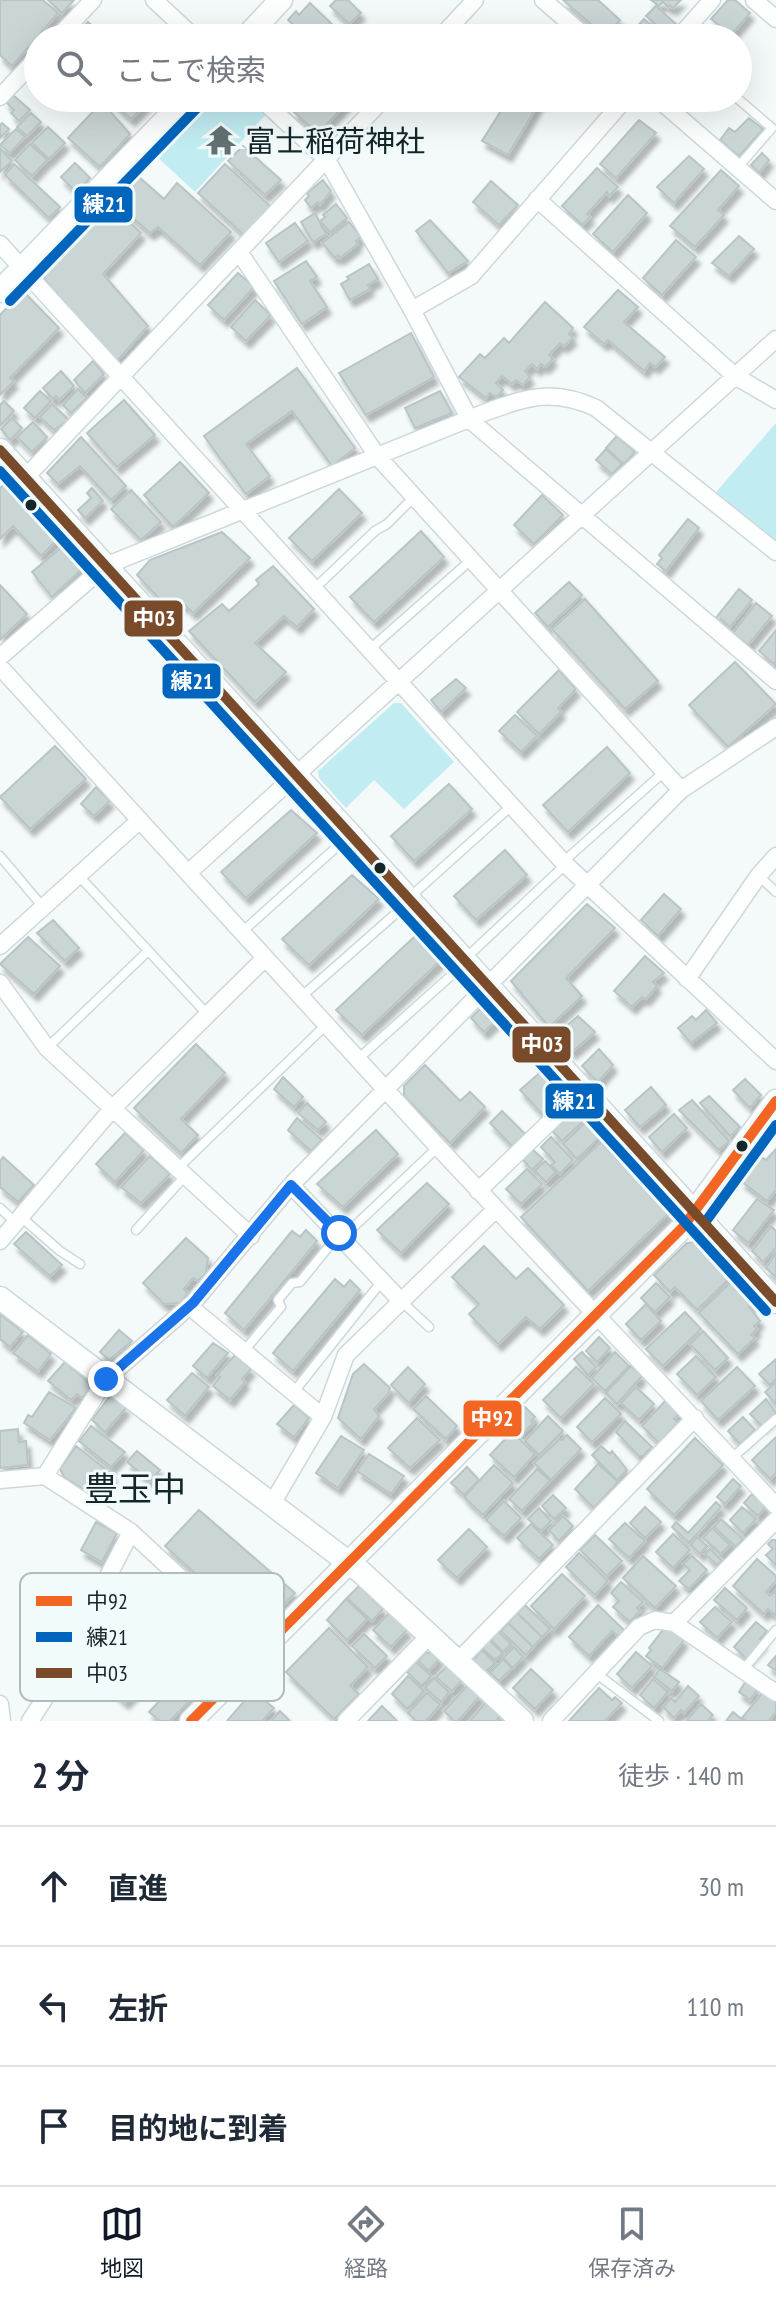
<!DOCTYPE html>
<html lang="ja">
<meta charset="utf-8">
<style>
:root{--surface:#fff;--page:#f6f6f7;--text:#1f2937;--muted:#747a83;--line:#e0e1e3;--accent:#111827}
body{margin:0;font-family:"PT Sans Narrow","Noto Sans JP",sans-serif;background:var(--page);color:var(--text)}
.stop{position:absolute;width:24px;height:24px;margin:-18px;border:6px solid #1a73e8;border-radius:50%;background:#fff}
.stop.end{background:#1a73e8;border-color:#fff;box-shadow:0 2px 8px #0008}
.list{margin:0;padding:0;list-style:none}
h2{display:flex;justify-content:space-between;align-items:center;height:104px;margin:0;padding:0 32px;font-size:34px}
h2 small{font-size:26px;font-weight:400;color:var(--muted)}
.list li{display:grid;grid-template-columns:52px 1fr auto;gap:24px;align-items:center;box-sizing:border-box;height:120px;padding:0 32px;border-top:2px solid var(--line)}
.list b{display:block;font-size:30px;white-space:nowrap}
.list em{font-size:26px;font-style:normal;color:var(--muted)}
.icon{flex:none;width:44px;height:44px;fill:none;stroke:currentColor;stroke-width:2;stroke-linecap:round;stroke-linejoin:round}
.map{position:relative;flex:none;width:776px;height:1721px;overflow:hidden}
.search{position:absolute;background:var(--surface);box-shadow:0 8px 32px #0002;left:24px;right:24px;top:24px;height:88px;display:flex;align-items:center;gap:20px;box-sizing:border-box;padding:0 28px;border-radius:44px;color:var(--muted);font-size:30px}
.sheet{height:464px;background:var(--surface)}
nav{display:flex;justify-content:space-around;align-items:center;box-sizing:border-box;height:112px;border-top:2px solid var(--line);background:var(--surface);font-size:22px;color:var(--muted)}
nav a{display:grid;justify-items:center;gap:4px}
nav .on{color:var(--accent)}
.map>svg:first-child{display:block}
</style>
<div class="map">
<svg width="776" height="1721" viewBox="0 0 776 1721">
<defs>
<filter id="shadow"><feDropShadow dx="4" dy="7" stdDeviation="2" flood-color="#0004"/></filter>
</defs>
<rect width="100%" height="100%" fill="#f4f9fa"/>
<path fill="#c1ecf2" d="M209 98H249L266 114 195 192 154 154Z
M776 423V540L716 492Z
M394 703H401L454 762 404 809 374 780 346 808 319 778 318 771Z"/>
<path fill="#cad5d6" stroke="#b9c4c5" stroke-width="2" filter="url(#shadow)" d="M0 0H43L58 13 12 66 0 55Z
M48 0H74L62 13Z
M336 0H348L361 13 349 24 330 6Z
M563 0H598L620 20 606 37Z
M651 0H681L673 8 669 5 668 7 663 2 659 6Z
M728 0H735L750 13 731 35 711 19Z
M310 3 339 31 332 38H307L288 20 296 11 299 15Z
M656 6 676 24 667 35 646 16Z
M644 19 662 35 659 38H644L634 30Z
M88 22 105 38H84L79 32Z
M373 26 386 38H361Z
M169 30 177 38H162Z
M291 30 299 38H283Z
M12 94 30 110 19 121 11 113 14 110 5 101Z
M108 98H152L131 119Z
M306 98H351L318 134 293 111Z
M509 98 525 103 528 98H542L508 155 482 141Z
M102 102 130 134 100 167 68 138Z
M31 113 41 122 27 136 17 127Z
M749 118 763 129 739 156 720 140 729 128 735 132Z
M639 120 656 133 616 178 600 164Z
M2 123 9 129 0 138V125Z
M48 127 65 143 49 159 32 143Z
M16 129 25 137 10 153 0 145Z
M220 134 227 142 222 147 214 139Z
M30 144 47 160 32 176 15 160Z
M243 146 281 180 265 195 228 161Z
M0 148 12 161 0 172Z
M762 153 769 160 759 173 751 165Z
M689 156 704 169 674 203 657 187Z
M75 163 90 178 76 192 61 177Z
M14 164 60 207 49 218 5 175Z
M225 164 270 206 244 235 198 193Z
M597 168 618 187 609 196 607 192 587 214 590 217 582 225 562 206Z
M721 170 739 186 718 210 724 215 695 247 670 226Z
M139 177 164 199 177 183 231 232 200 265 158 227 150 233 115 202Z
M323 180 331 191 320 205 318 202 311 208 305 200 309 196 307 193Z
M491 181 518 205 499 225 473 202Z
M628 195 647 213 613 252 593 234Z
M111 204 141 233 103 274 148 326 117 361 45 280 44 272Z
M336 204 347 218 330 232 320 221 325 217 323 215Z
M315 213 326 234 313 242 301 222Z
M430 220 468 261 448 273 416 231Z
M349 222 361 237 356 241 358 244 340 258 338 255 335 258 322 243Z
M295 223 308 241 279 262 266 243Z
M739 236 754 249 729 276 712 263Z
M676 240 696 257 662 295 643 278Z
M306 261 317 277 310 281 327 307 302 324 274 281Z
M369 264 378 279 368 285 370 289 350 300 341 284 349 279 347 277Z
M238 273 254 287 224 320 208 305Z
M618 290 638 307 624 322 665 357 655 367 650 363 644 371 608 340 604 344 584 327Z
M23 291 59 328 10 378 14 381 0 395V315Z
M255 300 271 315 246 341 231 327Z
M545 302 573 328 569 334 573 338 564 346 560 343 549 355 553 359 545 367 541 364 537 369 532 364 525 371 530 377 523 385 516 380 512 384 502 376 496 383 503 390 496 397 490 393 486 398 459 377 480 354 485 358 504 338 509 343Z
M411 333 434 377 366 415 339 373Z
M93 361 104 374 85 393 74 380Z
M297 368 355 448 332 466 292 411 246 444 270 476 246 494 204 436Z
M61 371 74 386 59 400 56 396 53 399 43 388Z
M78 389 87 398 71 413 63 405Z
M40 391 51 401 35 418 24 408Z
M440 391 452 413 415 428 405 408Z
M124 400 155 435 117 467 87 433Z
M4 401 14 411 0 426V405Z
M52 404 69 420 54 430 40 417Z
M12 418 22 428 10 440 1 429Z
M33 422 47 437 32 452 17 437Z
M617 436 635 452 624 464 606 448Z
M81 437 126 486 111 500 80 466 58 484 47 473Z
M606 449 622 464 612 474 596 460Z
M180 462 209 493 173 527 144 495Z
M6 483 59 538 41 556 13 526 0 539V488Z
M92 488 103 501 85 518 78 510 91 498 87 493Z
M339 489 362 513 312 561 289 538Z
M131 490 161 522 141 540 111 509Z
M542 495 563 515 534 544 514 525Z
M688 519 699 528 666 571 657 564 662 558 659 555Z
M421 531 444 557 374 622 350 597Z
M222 532 250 558 193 613 183 603 172 612 137 575 150 560Z
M64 545 82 569 52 597 32 572Z
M273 566 314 609 297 627 284 616 255 643 286 672 255 702 189 631 222 604 229 611 259 584 256 580Z
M569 582 582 595 548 627 535 613Z
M0 585 27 614 0 640Z
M739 589 752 600 730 627 721 619 719 622 715 619Z
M585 599 658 681 625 709 552 629Z
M756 603 772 616 748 645 733 633Z
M776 630V661L774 664 759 651Z
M735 662 776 704 728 747 689 705Z
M559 670 576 689 558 708 561 712 539 734 517 712Z
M456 679 466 688 441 712 431 700Z
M515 715 537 736 521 752 499 731Z
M55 746 86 779 30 829 0 797Z
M607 747 630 773 568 832 543 805Z
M449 784 472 809 414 861 391 836Z
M96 787 110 801 94 816 81 804Z
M291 810 317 833 246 898 221 872Z
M505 850 527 875 476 920 454 896Z
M352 875 379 899 309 965 282 939Z
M664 894 681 909 658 936 641 920Z
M587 904 615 928 566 978 582 996 549 1027 511 981Z
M53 920 79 948 65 961 37 933Z
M415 936 441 960 362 1035 336 1010Z
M28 937 60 966 34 994 0 964Z
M645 956 664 973 653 982 657 986 646 999 642 997 632 1007 614 991Z
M480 1009H485L497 1020 484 1032 471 1018Z
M706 1010 717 1023 691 1043 678 1028 692 1016 696 1020Z
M578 1016 595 1032 572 1052 556 1035Z
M196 1044 225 1073 181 1119 198 1135 181 1153 134 1108Z
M599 1049 613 1065 598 1082 582 1066Z
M425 1065 460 1101 470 1092 485 1107 450 1143 404 1096V1086Z
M542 1071 565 1097 544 1116 520 1090Z
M283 1077 303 1097 294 1107 274 1089Z
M745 1079 761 1095 750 1108 733 1090Z
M651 1087 666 1105 640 1127 625 1110Z
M709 1096 740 1127 730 1136 700 1103Z
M692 1100 729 1141 719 1150 679 1110Z
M307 1103 326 1122 318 1130 298 1113Z
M581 1103 591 1114 562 1141 551 1130Z
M502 1111 525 1134 512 1146 490 1123Z
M674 1114 687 1128 662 1152 649 1137Z
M297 1118 322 1140 311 1151 288 1130Z
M589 1119 603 1134 577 1159 563 1144Z
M376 1130 398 1154 343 1207 317 1184Z
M125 1133 144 1150 115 1182 96 1164Z
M551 1137 573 1160 560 1174 551 1165 555 1162 541 1147Z
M601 1142 669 1213 588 1291 521 1217Z
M531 1148 543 1159 532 1170 521 1158Z
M776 1149V1190L767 1201 741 1181 760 1156 766 1160Z
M150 1156 170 1174 141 1203 121 1187Z
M3 1157 34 1185 18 1202 0 1187V1161Z
M545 1161 556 1172 546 1182 535 1171Z
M527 1169 542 1184 521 1204 506 1189Z
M427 1183 449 1204 401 1253 377 1230Z
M757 1199 774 1210 748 1243 733 1230Z
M771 1226 776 1231V1248L763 1262 752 1251Z
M306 1230 317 1241 244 1330 225 1313 292 1231 300 1237Z
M26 1232 62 1265 50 1276 14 1244Z
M186 1238 208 1258 206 1273 198 1281 193 1278 184 1289 188 1293 180 1303 164 1304 143 1283Z
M698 1242 731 1277 697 1310 675 1287 670 1292 654 1275 687 1243Z
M484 1246 516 1279 528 1268 564 1305 540 1329 526 1317 498 1344 469 1314 479 1304 452 1277Z
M776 1253V1277L766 1268Z
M335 1279 344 1287 350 1280 360 1290 293 1371 273 1353Z
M733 1280 754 1302 749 1307 760 1321 754 1326 757 1329 751 1335 755 1338 738 1354 699 1313Z
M656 1283 670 1297 655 1312 641 1298Z
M646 1304 661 1321 641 1340 626 1324Z
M685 1312 701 1329 663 1366 646 1349Z
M0 1314 23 1332 10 1347 0 1339Z
M119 1330 132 1341 109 1360 100 1352Z
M703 1331 728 1358 715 1370 690 1344Z
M28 1335 51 1354 38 1371 13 1353Z
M599 1337 610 1348 597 1362 586 1351Z
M213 1343 228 1353 207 1378 193 1366Z
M582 1352 596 1367 588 1375 574 1359Z
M615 1352 629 1366 605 1391 592 1378Z
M235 1355 251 1369 242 1379 245 1382 230 1400 213 1386 220 1377 217 1375Z
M696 1356 716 1377 697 1395 677 1374Z
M776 1359V1379L770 1385 759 1374Z
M65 1362 86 1380 91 1388 82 1398 77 1394 71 1400 48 1381Z
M364 1364 390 1388 388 1394 374 1409 379 1416 361 1439 338 1418 353 1374Z
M631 1366 642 1376 617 1404 606 1393Z
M408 1367 425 1384 409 1403 391 1385Z
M576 1367 594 1384 561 1418 543 1400Z
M737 1367 755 1386 718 1420 701 1401Z
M192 1373 209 1387 185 1416 167 1400Z
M775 1383H776V1404L765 1392Z
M636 1387 654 1404 639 1420 621 1403Z
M49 1392 76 1408 50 1440 24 1423 28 1415 32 1417Z
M110 1396 126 1408 105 1432 92 1420Z
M426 1396 457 1426 446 1439 413 1409Z
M605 1398 621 1414 592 1442 577 1427Z
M766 1399 776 1413 762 1426 750 1414Z
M666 1400 680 1413 674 1419 678 1422 659 1443 642 1426Z
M294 1405 309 1418 294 1437 277 1424Z
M525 1407 535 1417 531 1421 533 1423 522 1435 510 1423Z
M548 1416 563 1431 539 1455 525 1441Z
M743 1417 755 1430 740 1444 728 1431Z
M417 1418 440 1440 410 1468 388 1448Z
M625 1421 652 1447 643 1456H639L616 1432Z
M91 1426 125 1452 111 1467 79 1441Z
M18 1429 19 1442 26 1441 28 1465 0 1468V1431Z
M512 1432 535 1454 514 1477 490 1455Z
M567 1435 581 1449 551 1480 534 1463 560 1439 562 1440Z
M341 1436 364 1450 338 1488 316 1473Z
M776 1437V1473L770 1479 752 1460Z
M695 1438 723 1465 674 1515 647 1489Z
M76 1446 113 1475 95 1497 64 1477 60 1469Z
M601 1446 610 1454 612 1451 627 1470 617 1480 592 1455Z
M137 1451 160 1470 150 1481 127 1462Z
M369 1454 404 1476 391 1494 357 1471Z
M598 1464 618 1482 594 1508 575 1489Z
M494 1465 513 1483 483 1515 464 1497Z
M467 1467 479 1480 464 1495 451 1483Z
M537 1469 550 1481 522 1511 509 1499Z
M733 1479 741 1486 725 1504 717 1497Z
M752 1494 766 1506 758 1516 744 1503Z
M553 1495 566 1508 554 1519 542 1506Z
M504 1501 521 1518 504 1536 486 1520Z
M716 1502 721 1507 689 1543 672 1527 676 1522 688 1533Z
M645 1507 661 1522 645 1538 630 1523Z
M742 1507 756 1519 743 1533 730 1520Z
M539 1508 551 1521 541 1531 528 1519Z
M199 1510 295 1593 258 1630 165 1546Z
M563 1516 573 1526 559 1541 549 1530Z
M721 1519 743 1539 736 1547 714 1527Z
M96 1522 117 1533 102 1562 81 1550Z
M625 1523 645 1541 629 1558 609 1539Z
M531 1524 553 1545 539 1559 517 1538Z
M712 1528 730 1545 721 1554 703 1538Z
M469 1529 487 1547 457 1578 438 1560Z
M673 1534 690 1550 673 1568 656 1552Z
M595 1535 622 1561 607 1576 580 1550Z
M697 1537 707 1546 700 1554 691 1545Z
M772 1540H776V1565L766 1555 773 1549 768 1544Z
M710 1549 722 1561 717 1565 705 1554Z
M579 1553 608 1581 595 1595 566 1567Z
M643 1556 676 1586 655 1608 623 1578Z
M692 1556 707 1570 689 1589 679 1581 690 1570 683 1564Z
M757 1559 776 1576V1581L766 1592 770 1596 776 1591V1616L768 1609 764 1614 733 1586Z
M562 1574 585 1596 554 1629 531 1606Z
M621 1582 643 1602 637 1608 640 1611 630 1622 613 1607 619 1601 611 1593Z
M359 1586 383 1609 372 1621 347 1598Z
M725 1588 747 1608 737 1620 714 1600Z
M346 1599 367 1619 347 1640 327 1620Z
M525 1605 550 1629 542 1637 517 1613Z
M598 1605 624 1630 619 1637 612 1631 589 1656 569 1637Z
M715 1607 732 1622 717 1638 700 1622Z
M389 1613 407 1630 391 1647 373 1630Z
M517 1613 542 1637 533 1647 508 1623Z
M756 1622 767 1631 760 1639 763 1642 747 1659 734 1647Z
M508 1623 533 1647 526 1655 501 1631Z
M666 1626 684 1640 662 1668 646 1656 651 1650 649 1648Z
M329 1628 368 1667 350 1686 359 1694 334 1719 286 1672Z
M498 1631 511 1644 503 1652 490 1639Z
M364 1634 387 1656 375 1668 352 1646Z
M221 1636 238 1651 170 1721H160L149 1712Z
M489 1640 503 1653 495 1660 482 1648Z
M514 1647 523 1657 513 1668 503 1658Z
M482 1650 495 1663 485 1672 473 1660Z
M433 1652 440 1658 429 1671 418 1661 425 1653Z
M636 1652 652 1666 632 1688 617 1674Z
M776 1656V1671L768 1665Z
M503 1659 512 1668 499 1681 490 1673Z
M416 1662 431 1676 422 1686 407 1672Z
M447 1666 462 1680 452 1691 436 1677Z
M531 1669 553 1690 535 1709 513 1688Z
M660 1669 679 1682 672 1691 654 1677Z
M127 1672 142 1684 125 1702 111 1690Z
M408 1676 424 1691 407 1709 392 1694Z
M434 1678 449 1692 441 1702 425 1688Z
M653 1679 668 1692 654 1708 640 1695Z
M746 1681 758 1689 750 1700 739 1692Z
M468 1685 480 1696 458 1721H454L444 1711Z
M688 1686 699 1696 684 1713 681 1710 674 1718 663 1707 671 1698 675 1702Z
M599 1688 612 1700 615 1697 622 1703 605 1721H569Z
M253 1691 274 1708 262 1721H227Z
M764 1691 776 1700V1711L769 1721H747L742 1718Z
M427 1693 440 1705 426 1721H416L408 1713Z
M486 1702 501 1715 496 1721H470Z
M701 1704 713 1715 708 1721H686Z
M382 1706 397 1721H368Z
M280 1711 290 1721H271Z
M733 1712 744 1721H726Z"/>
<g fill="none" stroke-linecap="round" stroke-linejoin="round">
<g stroke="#ced8da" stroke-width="11">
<path id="lane" d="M737 98 772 128 738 167
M313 590 375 531 387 524 414 497
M370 649 471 560
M0 856 43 907
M563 862 664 772
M78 875 207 1014
M759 876 776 892
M410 897 510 807
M242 932 350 835
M467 957 565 865
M301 997 410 901
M47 1048 148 951
M358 1059 464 964
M179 1167 326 1025
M0 1208 15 1222
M21 1217 60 1251 80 1264
M136 1230 186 1175
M343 1237 438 1147
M401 1301 429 1327
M243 1352 281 1307 278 1300 292 1283 300 1282 339 1234
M293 1393 382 1281
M732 1458 776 1419
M97 1598 153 1650
M743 1670 776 1630
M597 1674 659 1721"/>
</g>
<g stroke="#ced8da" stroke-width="19">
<path id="street" d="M154 0 195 38
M543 0 587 38
M754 0 776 19
M57 38 93 0
M440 38 475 0
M678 38 712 0
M0 97 38 57
M260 98 327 160 412 310 470 420 776 681
M657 98 776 201
M537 199 735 376 776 400
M0 244 563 862 776 1061
M239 252 378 457 681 790
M412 310 471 276 626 98
M25 478 384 98
M0 657 105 566 486 412C528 397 553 388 596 408L776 552
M0 667 438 1147 776 1506
M188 873 776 339
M0 946 140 820
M687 979 759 875 776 856
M0 983 47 1048 251 1236
M291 1185 401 1301
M478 1191 583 1090
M0 1241 112 1109 265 958
M189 1306 323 1417
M45 1476 106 1379 193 1303 291 1185 681 790 776 727
M0 1480 45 1476 131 1532 260 1652
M273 1502 323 1417 346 1355 496 1209
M674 1623 776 1520
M458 1661 695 1418
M0 1704 2 1721
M30 1721 43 1701 131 1532
M346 1721 430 1635
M551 1721 639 1627 655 1620 674 1623 776 1693"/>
</g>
<g stroke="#ced8da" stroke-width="25">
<path id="secondary" d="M245 38 281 0
M0 291 187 98
M0 450 776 1302
M0 1298 361 1572 522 1721
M191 1721 683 1227 776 1101"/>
</g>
<use href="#lane" stroke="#fdfefe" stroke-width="8"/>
<use href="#street" stroke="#fdfefe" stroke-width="16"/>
<use href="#secondary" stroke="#fdfefe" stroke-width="22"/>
<g stroke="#f2fbfc" stroke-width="16">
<path id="bus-1" d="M191 1721 683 1227 776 1101"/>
</g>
<g stroke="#f2fbfc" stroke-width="16">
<path id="bus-2" d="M10 301 197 108
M0 471 766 1311
M706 1221 776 1125"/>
</g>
<g stroke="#f2fbfc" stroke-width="16">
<path id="bus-3" d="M0 450 776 1302"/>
</g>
<use href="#bus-1" stroke="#f26522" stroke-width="10"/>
<use href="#bus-2" stroke="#0065bd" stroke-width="10"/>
<use href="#bus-3" stroke="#7a4b2a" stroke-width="10"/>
</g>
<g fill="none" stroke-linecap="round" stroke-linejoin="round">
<path stroke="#1a73e8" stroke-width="10" d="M106 1379 193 1303 291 1185 339 1233"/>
</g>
<defs>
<g id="temple-bare" transform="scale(2.4)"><path d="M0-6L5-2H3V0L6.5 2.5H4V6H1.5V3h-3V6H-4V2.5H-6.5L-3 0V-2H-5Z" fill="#637072" stroke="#f2fbfc" stroke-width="2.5" paint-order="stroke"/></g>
</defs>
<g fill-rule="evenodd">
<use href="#temple-bare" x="221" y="140"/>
</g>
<g fill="#152628" stroke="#f2fbfc" stroke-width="3">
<circle cx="31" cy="505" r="7"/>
<circle cx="380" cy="868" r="7"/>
<circle cx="742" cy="1146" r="7"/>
</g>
<g text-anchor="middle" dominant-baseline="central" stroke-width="6" stroke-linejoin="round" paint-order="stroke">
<g font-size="30" fill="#152628" stroke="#f2fbfc" text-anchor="start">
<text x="245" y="140">富士稲荷神社</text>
</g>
<g font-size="34" fill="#152628" stroke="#f2fbfc">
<text x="135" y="1488">豊玉中</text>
</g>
</g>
<rect x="20" y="1573" width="264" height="128" rx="12" fill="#f2fbfc" stroke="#b0bbbc" stroke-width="2"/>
<rect x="36" y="1596" width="36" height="10" fill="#f26522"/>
<rect x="36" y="1632" width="36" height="10" fill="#0065bd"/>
<rect x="36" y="1668" width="36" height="10" fill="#7a4b2a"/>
<g font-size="22" fill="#152628">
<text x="86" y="1609">中92</text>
<text x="86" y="1645">練21</text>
<text x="86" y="1681">中03</text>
</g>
<g stroke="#f2fbfc" stroke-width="3">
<rect x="73" y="185" width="61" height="39" rx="8" fill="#0065bd"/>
<rect x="123" y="599" width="61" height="39" rx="8" fill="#7a4b2a"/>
<rect x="161" y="662" width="61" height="38" rx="8" fill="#0065bd"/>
<rect x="511" y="1025" width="61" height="39" rx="8" fill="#7a4b2a"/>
<rect x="544" y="1082" width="61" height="38" rx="8" fill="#0065bd"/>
<rect x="462" y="1399" width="61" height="39" rx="8" fill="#f26522"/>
</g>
<g font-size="22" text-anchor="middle" font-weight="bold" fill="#fff">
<text x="104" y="212">練21</text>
<text x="154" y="626">中03</text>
<text x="192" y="689">練21</text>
<text x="542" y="1052">中03</text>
<text x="574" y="1109">練21</text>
<text x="492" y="1426">中92</text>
</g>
</svg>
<div class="stop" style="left:339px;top:1233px"></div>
<div class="stop end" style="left:106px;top:1379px"></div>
<div class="search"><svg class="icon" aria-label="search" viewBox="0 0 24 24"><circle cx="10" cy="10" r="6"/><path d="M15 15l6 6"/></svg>ここで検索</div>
</div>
<section class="sheet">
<h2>2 分<small>徒歩 · 140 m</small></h2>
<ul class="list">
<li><svg class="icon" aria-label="ahead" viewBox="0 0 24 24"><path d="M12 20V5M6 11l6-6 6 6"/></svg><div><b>直進</b></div><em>30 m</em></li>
<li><svg class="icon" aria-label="left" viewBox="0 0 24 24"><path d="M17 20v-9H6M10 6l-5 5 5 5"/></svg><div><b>左折</b></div><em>110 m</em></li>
<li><svg class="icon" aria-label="arrive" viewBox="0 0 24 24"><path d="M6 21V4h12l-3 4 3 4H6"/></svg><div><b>目的地に到着</b></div></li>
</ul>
</section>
<nav>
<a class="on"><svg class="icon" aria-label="map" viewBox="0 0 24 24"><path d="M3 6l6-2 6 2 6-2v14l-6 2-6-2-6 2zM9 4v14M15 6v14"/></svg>地図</a>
<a><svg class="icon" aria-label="directions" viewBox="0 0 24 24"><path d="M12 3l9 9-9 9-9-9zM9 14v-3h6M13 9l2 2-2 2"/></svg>経路</a>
<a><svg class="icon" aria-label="saved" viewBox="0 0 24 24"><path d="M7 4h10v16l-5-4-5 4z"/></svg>保存済み</a>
</nav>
